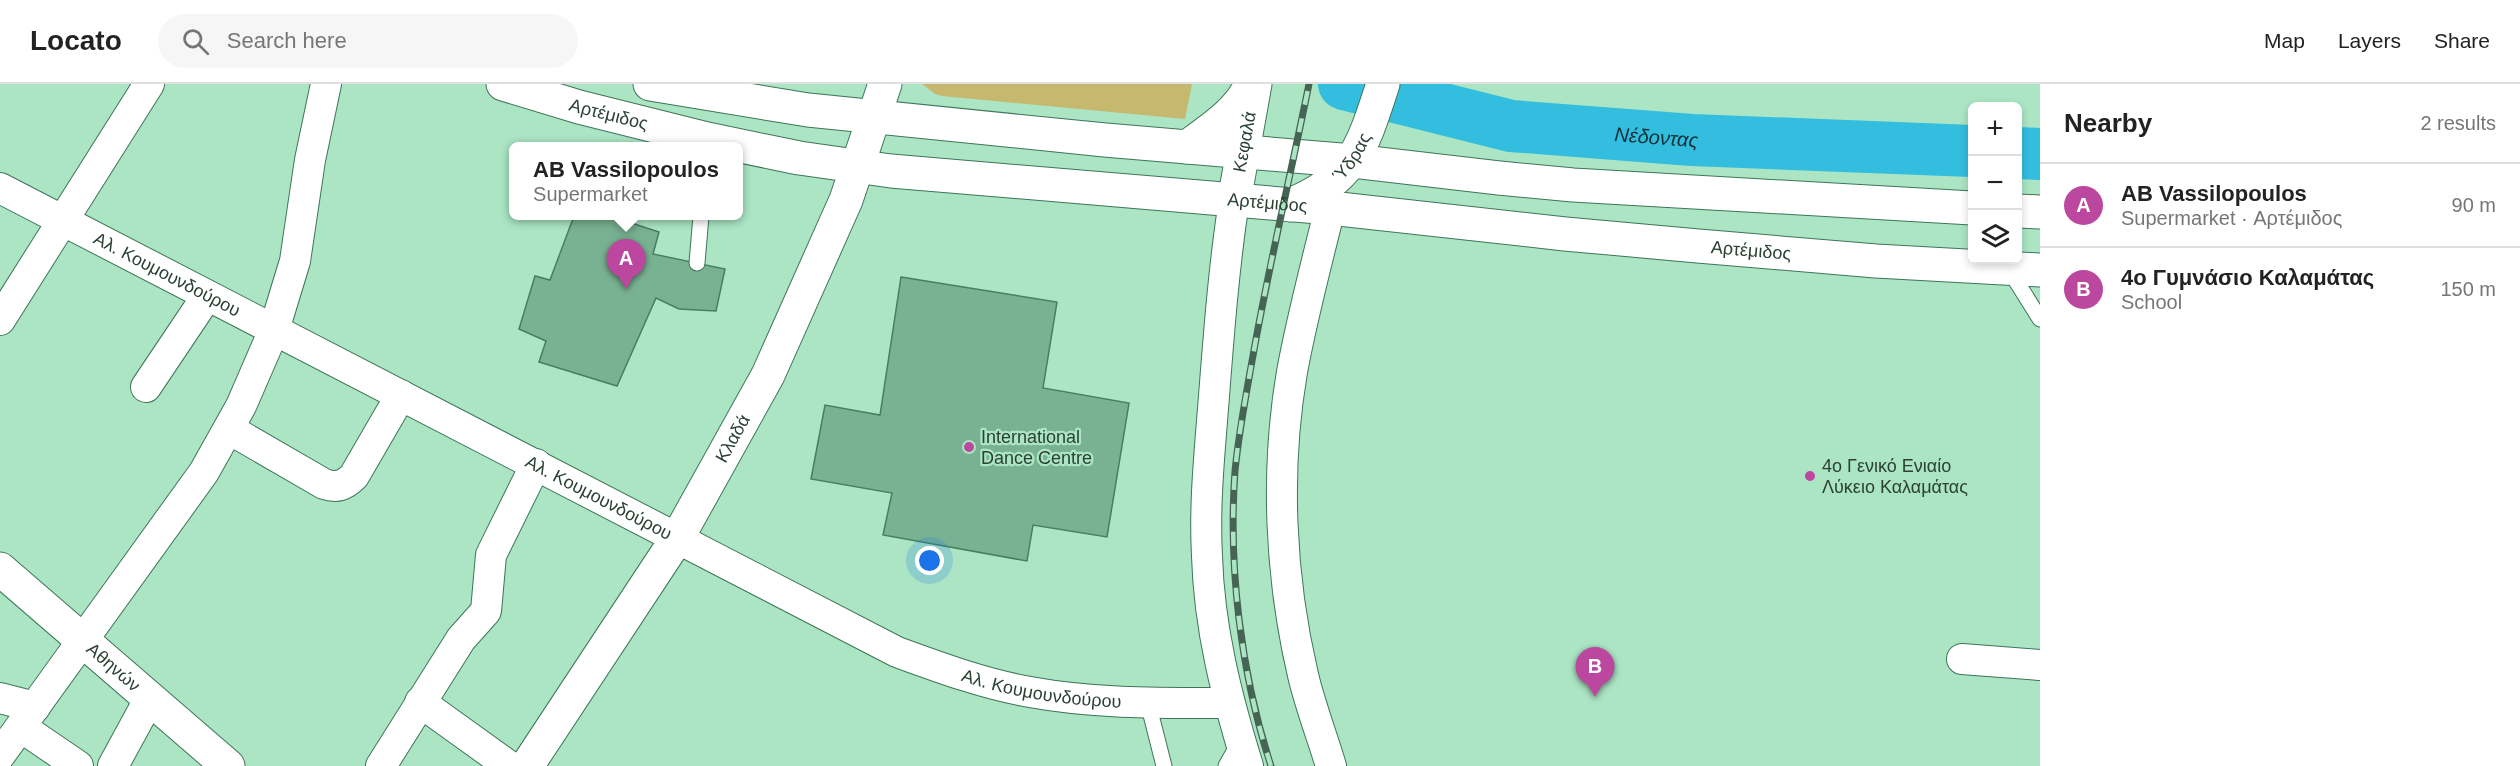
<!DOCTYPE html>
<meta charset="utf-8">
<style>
:root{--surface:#fff;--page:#f6f6f6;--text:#222;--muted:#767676;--line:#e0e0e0;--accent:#bc479e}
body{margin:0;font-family:Arial,sans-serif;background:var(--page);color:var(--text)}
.controls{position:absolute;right:18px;top:18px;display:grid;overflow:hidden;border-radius:9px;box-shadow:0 3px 9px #0003}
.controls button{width:54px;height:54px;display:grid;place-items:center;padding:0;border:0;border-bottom:2px solid var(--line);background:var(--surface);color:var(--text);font:30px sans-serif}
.you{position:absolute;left:930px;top:477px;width:21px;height:21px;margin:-15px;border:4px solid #fff;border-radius:50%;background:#1a73e8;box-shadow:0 0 0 9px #1a73e833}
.badge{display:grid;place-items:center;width:39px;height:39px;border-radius:50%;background:var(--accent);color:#fff;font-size:20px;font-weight:700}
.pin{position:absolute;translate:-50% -50px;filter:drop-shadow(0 2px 3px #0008)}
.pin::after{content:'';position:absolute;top:32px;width:21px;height:18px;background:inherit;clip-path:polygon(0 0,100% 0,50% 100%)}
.popup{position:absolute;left:509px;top:58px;width:234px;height:78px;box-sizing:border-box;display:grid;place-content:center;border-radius:9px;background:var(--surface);filter:drop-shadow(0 2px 4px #0005);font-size:20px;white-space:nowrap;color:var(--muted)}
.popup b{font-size:22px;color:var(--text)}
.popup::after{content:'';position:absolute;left:50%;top:100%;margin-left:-12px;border:12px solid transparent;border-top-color:var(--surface)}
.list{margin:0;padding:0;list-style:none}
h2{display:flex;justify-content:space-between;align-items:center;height:78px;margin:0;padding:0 24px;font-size:26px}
h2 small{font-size:20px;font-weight:400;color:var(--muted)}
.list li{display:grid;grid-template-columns:39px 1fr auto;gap:18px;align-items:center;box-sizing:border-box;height:84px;padding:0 24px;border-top:2px solid var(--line)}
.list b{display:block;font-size:22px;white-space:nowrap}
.list p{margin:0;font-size:20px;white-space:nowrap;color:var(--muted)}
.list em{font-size:20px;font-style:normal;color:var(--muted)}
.icon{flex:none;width:33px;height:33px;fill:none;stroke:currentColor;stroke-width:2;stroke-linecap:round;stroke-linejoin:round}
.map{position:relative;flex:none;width:2040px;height:682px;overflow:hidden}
header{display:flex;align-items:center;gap:36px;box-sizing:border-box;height:84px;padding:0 30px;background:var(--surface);border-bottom:2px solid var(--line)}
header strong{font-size:28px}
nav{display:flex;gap:33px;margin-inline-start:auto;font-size:21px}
.search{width:420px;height:54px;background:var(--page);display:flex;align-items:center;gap:15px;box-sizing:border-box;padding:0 21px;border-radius:33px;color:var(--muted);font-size:22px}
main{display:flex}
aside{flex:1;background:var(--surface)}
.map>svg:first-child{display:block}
</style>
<header>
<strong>Locato</strong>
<div class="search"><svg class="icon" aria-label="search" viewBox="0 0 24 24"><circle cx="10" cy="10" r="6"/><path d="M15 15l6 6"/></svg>Search here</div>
<nav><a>Map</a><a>Layers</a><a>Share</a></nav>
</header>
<main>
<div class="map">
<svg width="2040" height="682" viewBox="0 0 2040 682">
<rect width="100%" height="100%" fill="#abe5c4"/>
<path fill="#c6b86f" d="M922 0H1192L1185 35 942 12 935 10Z"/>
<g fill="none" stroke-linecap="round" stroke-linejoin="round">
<g stroke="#33bddf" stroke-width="52">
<path id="s1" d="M1344 0 1511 42 1692 56 1972 67"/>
<path d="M2018 69 2040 70"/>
</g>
</g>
<path fill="#79b292" stroke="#477e60" stroke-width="1.5" d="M574 132H610L659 148 653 170 725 185 716 227 679 225 656 214 617 302 539 278 546 257 519 245 535 192 550 196Z
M901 193 1057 218 1043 304 1129 319 1107 453 1033 441 1027 477 883 451 892 409 811 395 825 321 880 331Z"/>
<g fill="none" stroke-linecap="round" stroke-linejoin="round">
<g stroke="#3e7558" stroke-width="17">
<path id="lane" d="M697 179 701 132
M2008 184 2040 235
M1148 619 1164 682
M1226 682 1240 657"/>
</g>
<g stroke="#3e7558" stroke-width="32">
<g id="street">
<path d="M1323 103 1330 124C1317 178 1302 233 1292 288 1275 387 1280 493 1303 591 1310 621 1322 652 1331 682"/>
<path id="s2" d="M0 104 897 568C941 584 984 600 1030 608 1095 620 1162 619 1228 619"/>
<path d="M1234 117C1224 182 1219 247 1214 312 1210 365 1204 419 1207 472 1209 544 1227 614 1248 682"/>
<path d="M0 236 149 0"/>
<path d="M146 303 207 212"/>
<path d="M229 345 324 400C337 404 344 402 354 392L401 311"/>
<path d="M1962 575 2040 581"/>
<path d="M0 614 35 623"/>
<path d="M420 618 509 682"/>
<path d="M21 643 78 682"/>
<path d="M0 671 204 388 241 322 274 246 295 177 310 76 326 0"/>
<path d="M113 682 150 614"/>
<path d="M381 682 461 555 486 527 491 471 536 380"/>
</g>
</g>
<g stroke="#3e7558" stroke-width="35">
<g id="secondary">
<path id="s3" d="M1234 117 1255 0"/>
<path id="s4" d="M1290 121C1355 95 1363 61 1383 0"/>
<path id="s5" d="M0 485 228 682"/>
<path id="s6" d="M527 682 678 453 768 291 846 116 885 0"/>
</g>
</g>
<g stroke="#3e7558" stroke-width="35">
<g id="primary">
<path id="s7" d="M503 0 579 23 707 55 799 74 891 87 1330 124 1565 150 1698 162 1876 177 2040 186"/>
<path d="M650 0 808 26 1105 56 1353 77 1499 94 1573 101 1972 124"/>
<path d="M1187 63C1211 45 1239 28 1251 0"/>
<path d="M2018 127 2040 128"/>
</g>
</g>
<use href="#lane" stroke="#fff" stroke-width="15"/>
<use href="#street" stroke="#fff" stroke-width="30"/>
<use href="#secondary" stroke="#fff" stroke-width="33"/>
<use href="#primary" stroke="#fff" stroke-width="33"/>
<g stroke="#466453" stroke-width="7">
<path id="rail" d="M1271 682C1241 590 1228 483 1235 387 1239 346 1247 306 1254 266 1270 177 1291 89 1309 0"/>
</g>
<use href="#rail" stroke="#abe5c4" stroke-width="4.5" stroke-dasharray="14" stroke-linecap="butt"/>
</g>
<g fill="#bc479e" stroke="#abe5c4" stroke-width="2">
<circle cx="969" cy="363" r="6"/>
<circle cx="1810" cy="392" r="6"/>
</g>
<g text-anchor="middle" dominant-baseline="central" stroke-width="4.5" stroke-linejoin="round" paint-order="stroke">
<g font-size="18" fill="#2a4134" stroke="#abe5c4">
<text stroke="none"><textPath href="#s7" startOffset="110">Αρτέμιδος</textPath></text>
<text stroke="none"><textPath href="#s3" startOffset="60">Κεφαλά</textPath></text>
<text stroke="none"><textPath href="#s4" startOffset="80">Ύδρας</textPath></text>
<text stroke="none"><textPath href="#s7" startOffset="776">Αρτέμιδος</textPath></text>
<text stroke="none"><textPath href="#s7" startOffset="1262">Αρτέμιδος</textPath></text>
<text stroke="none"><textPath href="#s2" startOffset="188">Αλ. Κουμουνδούρου</textPath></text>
<text stroke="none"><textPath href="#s6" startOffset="387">Κλαδά</textPath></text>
<text stroke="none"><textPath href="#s2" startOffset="674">Αλ. Κουμουνδούρου</textPath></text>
<text stroke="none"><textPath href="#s5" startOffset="150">Αθηνών</textPath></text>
<text stroke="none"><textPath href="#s2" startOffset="1160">Αλ. Κουμουνδούρου</textPath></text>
</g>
<g font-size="18" fill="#2a4134" stroke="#abe5c4" text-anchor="start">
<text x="981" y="353">International<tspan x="981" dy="21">Dance Centre</tspan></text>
<text x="1822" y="382">4ο Γενικό Ενιαίο<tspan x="1822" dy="21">Λύκειο Καλαμάτας</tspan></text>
</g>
<g font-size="20" font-style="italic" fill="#143038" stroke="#abe5c4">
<text stroke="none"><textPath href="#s1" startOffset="318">Νέδoντας</textPath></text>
</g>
</g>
</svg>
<div class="controls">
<button>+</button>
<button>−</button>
<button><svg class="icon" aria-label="layers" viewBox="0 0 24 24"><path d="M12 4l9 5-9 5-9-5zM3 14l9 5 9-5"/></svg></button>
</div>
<div class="you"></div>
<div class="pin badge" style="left:626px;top:205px">A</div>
<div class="popup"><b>AB Vassilopoulos</b>Supermarket</div>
<div class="pin badge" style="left:1595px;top:613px">B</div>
</div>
<aside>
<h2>Nearby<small>2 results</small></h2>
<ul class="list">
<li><span class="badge">A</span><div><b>AB Vassilopoulos</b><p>Supermarket · Αρτέμιδος</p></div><em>90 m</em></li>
<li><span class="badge">B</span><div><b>4ο Γυμνάσιο Καλαμάτας</b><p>School</p></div><em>150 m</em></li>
</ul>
</aside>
</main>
